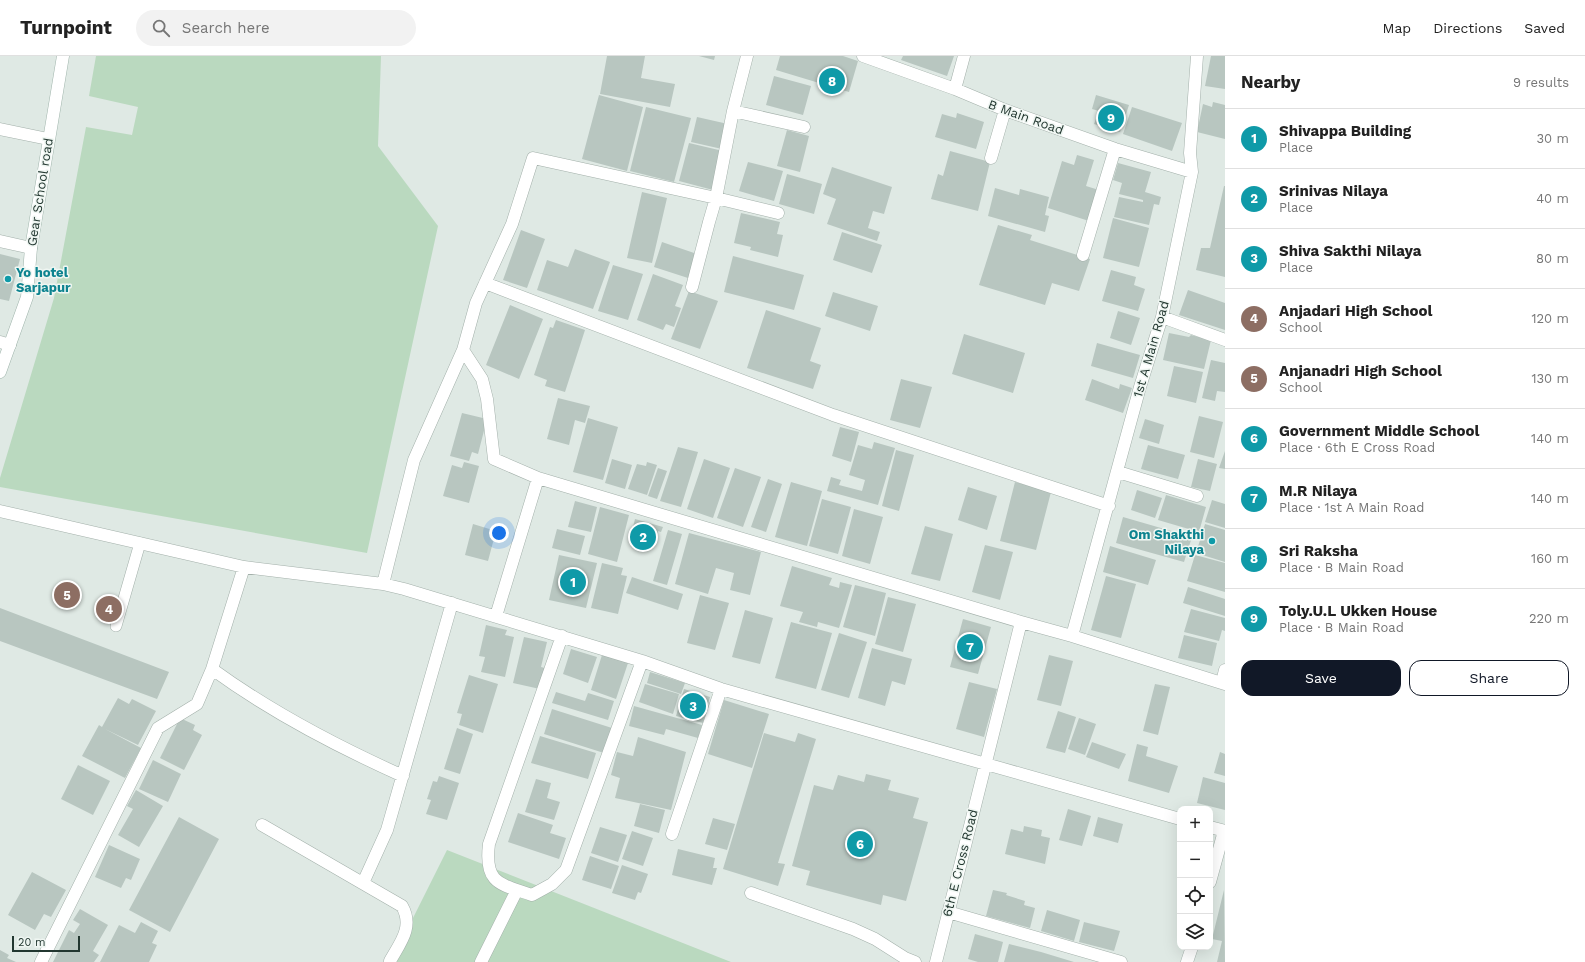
<!DOCTYPE html>
<meta charset="utf-8">
<style>
:root{--surface:#fff;--page:#f2f2f2;--text:#222;--muted:#767676;--line:#e0e0e0;--accent:#111827}
body{margin:0;font-family:"Work Sans",sans-serif;background:var(--page);color:var(--text)}
.controls{position:absolute;right:12px;bottom:12px;display:grid;overflow:hidden;border-radius:8px;box-shadow:0 4px 16px #0002}
.controls button{width:36px;height:36px;display:grid;place-items:center;padding:0;border:0;border-bottom:1px solid var(--line);background:var(--surface);color:var(--text);font:20px sans-serif}
.scale{position:absolute;left:12px;bottom:10px;width:68px;box-sizing:border-box;padding-left:4px;border:2px solid #223730;border-top:0;font-size:11px;line-height:14px;white-space:nowrap;color:#223730;-webkit-text-stroke:3px #eff6f2;paint-order:stroke}
.you{position:absolute;left:499px;top:477px;width:14px;height:14px;margin:-10px;border:3px solid #fff;border-radius:50%;background:#1a73e8;box-shadow:0 0 0 6px #1a73e833}
.badge{display:grid;place-items:center;width:26px;height:26px;border-radius:50%;background:var(--accent);color:#fff;font-size:13px;font-weight:700}
.pin{position:absolute;translate:-50% -50%;border:2px solid #fff;box-shadow:0 1px 4px #0006}
.list{margin:0;padding:0;list-style:none}
h2{display:flex;justify-content:space-between;align-items:center;height:52px;margin:0;padding:0 16px;font-size:17px}
h2 small{font-size:13px;font-weight:400;color:var(--muted)}
.list li{display:grid;grid-template-columns:26px 1fr auto;gap:12px;align-items:center;box-sizing:border-box;height:60px;padding:0 16px;border-top:1px solid var(--line)}
.list b{display:block;font-size:15px;white-space:nowrap}
.list p{margin:0;font-size:13px;white-space:nowrap;color:var(--muted)}
.list em{font-size:13px;font-style:normal;color:var(--muted)}
.actions{display:flex;gap:8px;padding:12px 16px}
.actions a{flex:1;padding:9px 0;border:1px solid var(--accent);border-radius:12px;text-align:center;font-size:14px;color:var(--accent)}
.actions .main{background:var(--accent);color:#fff}
.icon{flex:none;width:22px;height:22px;fill:none;stroke:currentColor;stroke-width:2;stroke-linecap:round;stroke-linejoin:round}
.map{position:relative;flex:none;width:1225px;height:906px;overflow:hidden}
header{display:flex;align-items:center;gap:24px;box-sizing:border-box;height:56px;padding:0 20px;background:var(--surface);border-bottom:1px solid var(--line)}
header strong{font-size:19px}
nav{display:flex;gap:22px;margin-inline-start:auto;font-size:14px}
.search{width:280px;height:36px;background:var(--page);display:flex;align-items:center;gap:10px;box-sizing:border-box;padding:0 14px;border-radius:22px;color:var(--muted);font-size:15px}
main{display:flex}
aside{flex:1;background:var(--surface)}
.map>svg:first-child{display:block}
</style>
<header>
<strong>Turnpoint</strong>
<div class="search"><svg class="icon" aria-label="search" viewBox="0 0 24 24"><circle cx="10" cy="10" r="6"/><path d="M15 15l6 6"/></svg>Search here</div>
<nav><a>Map</a><a>Directions</a><a>Saved</a></nav>
</header>
<main>
<div class="map">
<svg width="1225" height="906" viewBox="0 0 1225 906">
<rect width="100%" height="100%" fill="#dfe9e4"/>
<path fill="#bad9bf" d="M96 0H381L378 90 438 170 367 497 0 431V422L54 242 86 71 132 79 138 51 89 40Z
M447 794 731 906H391Z"/>
<path fill="#b8c6c0" d="M607 0H645L641 22 675 28 670 51 600 38Z
M699 0H715L714 4Z
M780 0H843L858 5 849 36 776 14Z
M903 0H954L947 20 901 4Z
M1211 0H1225V33L1205 30Z
M774 20 811 30 803 59 766 49Z
M599 39 643 51 627 115 582 103Z
M1096 39 1129 49 1120 76 1094 68 1099 55 1092 53Z
M1213 46 1225 49V83L1197 76 1203 48 1212 51Z
M646 51 691 62 674 126 630 115Z
M1132 51 1182 67 1172 95 1123 78Z
M957 57 984 66 976 93 935 81 942 58 956 62Z
M697 61 728 68 722 93 691 86Z
M787 74 809 80 800 116 777 110Z
M689 87 723 95 713 134 679 125Z
M950 95 990 106 978 155 931 143 938 118 943 120Z
M1077 99 1094 104 1086 130 1099 134 1089 165 1048 152 1062 105 1074 109Z
M748 106 783 115 774 145 739 135Z
M1118 107 1151 116 1145 136 1161 141 1159 149 1154 148 1149 169 1114 161 1119 141 1143 146V144L1119 138 1122 127 1113 124Z
M832 111 892 131 884 158 873 155 868 172 880 176 877 185 827 168 836 143 823 138Z
M787 118 822 128 814 158 779 148Z
M1224 130H1225V221L1196 214 1201 192H1210Z
M995 132 1019 139 1020 133 1049 141 1045 159 1049 160 1045 176 988 160Z
M642 136 667 142 652 207 627 202Z
M741 157 780 166 777 178 783 179 778 201 750 194 751 191 734 187Z
M1113 162 1149 172 1139 211 1103 202Z
M998 169 1032 179 1030 184 1090 203 1079 235 1052 227 1045 249 979 229Z
M521 174 545 183 527 232 503 224Z
M842 176 882 189 872 217 833 204Z
M662 186 697 198 688 222 654 211Z
M575 193 610 206 593 253 537 234 547 204 568 211Z
M0 198 20 203 9 245 0 243Z
M733 200 804 219 794 254 724 236Z
M613 209 643 218 628 264 598 255Z
M1111 214 1136 221 1134 229 1145 233 1138 255 1102 245Z
M653 218 683 229 675 250 681 252 674 271 666 268 663 274 637 264Z
M1188 234 1225 247V274L1179 259Z
M689 235 718 245 700 293 671 283Z
M833 236 878 250 870 275 825 260Z
M510 249 543 263 519 323 486 309Z
M766 254 821 272 810 305 821 309 813 333 747 312Z
M1118 255 1140 262 1131 289 1110 282Z
M556 264 585 274 565 336 545 330 547 324 534 319 550 271 553 272Z
M1169 277 1189 281 1191 279 1211 284 1204 313 1163 304Z
M964 278 1025 297 1013 337 952 318Z
M1097 287 1140 299 1133 322 1091 310Z
M1211 304 1225 307V336L1217 335 1215 345 1202 342Z
M1174 310 1203 316 1196 347 1167 340Z
M901 323 932 331 920 372 890 364Z
M1092 323 1119 333 1120 328 1132 332 1123 357 1085 344Z
M558 342 590 350 585 367 575 364 569 389 547 383Z
M462 357 487 363 478 398 472 396 469 405 450 400Z
M1199 360 1223 366 1214 402 1190 396Z
M588 362 618 371 603 424 573 416Z
M1145 363 1164 369 1159 388 1139 382Z
M840 371 859 376 851 406 832 400Z
M874 386 895 392 878 449 827 435 831 421 841 424 839 429 862 435 865 424 849 419 858 389 872 393Z
M1148 389 1185 399 1178 423 1141 413Z
M678 391 698 396 681 451 660 445Z
M896 394 914 399 899 455 882 450Z
M1225 395V413L1219 412Z
M612 403 632 409 625 433 605 427Z
M704 403 730 412 713 462 687 453Z
M1198 403 1217 408 1210 435 1191 431Z
M464 406 479 410 469 447 443 440 452 409 462 412Z
M647 406 657 409 647 439 628 433 637 408 646 410Z
M658 412 667 415 657 443 648 440Z
M735 412 761 421 743 471 717 462Z
M768 423 782 428 766 476 751 471Z
M791 426 822 435 807 490 775 481Z
M1015 426 1051 436 1036 494 1000 485Z
M968 431 997 440 987 474 958 464Z
M1137 434 1162 442 1155 462 1131 454Z
M1166 439 1206 451 1199 476 1158 464Z
M822 443 851 451 838 498 809 490Z
M1212 444 1225 448V472L1205 466Z
M575 445 597 451 591 476 568 471Z
M600 451 629 459 617 506 588 498Z
M854 453 883 461 870 508 842 500Z
M1123 461 1192 481 1184 506 1116 487Z
M635 463 663 471 661 476 658 475 652 493 629 487Z
M473 468 496 475 488 505 465 499Z
M1205 468 1225 474V506L1196 497Z
M925 470 953 478 940 525 911 518Z
M557 473 585 480 580 499 552 492Z
M668 474 682 478 667 529 653 525Z
M689 477 761 496 750 539 730 534 734 517 716 512 708 538 675 528Z
M985 489 1013 496 1000 544 972 536Z
M1110 490 1156 504 1148 529 1103 516Z
M559 499 597 507 586 552 549 544Z
M1195 499 1225 507V536L1187 525Z
M602 507 623 512 621 519 627 520 618 558 591 552Z
M792 510 832 522 829 529 839 532 840 526 852 529 839 572 818 566 817 571 799 566 803 556 780 550Z
M1106 520 1136 528 1121 582 1091 574Z
M632 521 683 538 678 554 626 537Z
M855 529 886 537 875 580 843 571Z
M1188 531 1225 543V560L1183 547Z
M700 539 729 547 715 594 687 587Z
M888 541 916 548 903 596 875 588Z
M0 552 169 616 157 643 0 585Z
M1191 553 1225 562V575L1222 574 1219 585 1184 576Z
M745 554 773 562 760 608 732 601Z
M963 563 991 571 978 618 950 611Z
M791 566 832 577 816 633 775 622Z
M486 569 507 574 505 579 514 581 505 621 481 616 485 601 479 600Z
M839 577 867 586 849 642 821 634Z
M1184 579 1217 587 1212 610 1178 602Z
M524 581 547 586 541 611 545 612 540 633 513 627Z
M872 592 912 603 905 629 892 625 885 650 858 642Z
M571 593 597 601 588 627 563 618Z
M602 599 628 607 616 643 591 634Z
M1049 599 1073 605 1061 650 1037 644Z
M650 616 685 627 681 638 647 627Z
M469 619 498 628 483 677 459 669 462 658 457 657Z
M969 626 997 633 984 681 956 673Z
M645 628 679 638 673 658 639 646Z
M1155 628 1170 631 1158 679 1143 675Z
M684 633 710 641 703 667 676 660Z
M556 636 585 645 588 637 614 645 608 664 552 647Z
M118 642 129 648 132 643 156 655 138 689 105 673 141 692 125 722 82 700 99 669 102 671Z
M724 644 769 658 752 712 708 698Z
M634 650 702 669 698 682 666 673 664 679 629 670Z
M552 653 612 672 604 697 544 678Z
M1058 655 1076 661 1065 697 1046 692Z
M180 662 195 669 193 674 202 679 184 714 160 702Z
M1079 662 1096 668 1085 699 1068 693Z
M457 672 473 678 460 718 444 713Z
M764 677 795 686 798 677 816 683 778 807 785 808 778 830 723 813Z
M540 680 596 697 588 723 531 707Z
M638 681 686 696 671 754 615 742 620 722 611 719 617 696 633 700Z
M1092 686 1126 698 1119 713 1086 701Z
M1137 688 1148 691 1146 700 1178 710 1169 737 1128 725Z
M1220 696 1225 698V720L1214 717Z
M153 704 181 718 168 746 139 733Z
M78 709 110 725 93 759 61 743Z
M866 718 891 724 888 734 919 742 913 762 928 766 906 845 883 839 881 849 806 829 810 815 792 810 814 729 833 734 838 719 864 726Z
M439 720 459 727 447 764 426 758 431 744 427 743 433 725 437 726Z
M1203 721 1225 727V754L1197 747Z
M536 723 551 727 547 742 560 746 554 764 525 756Z
M136 734 163 750 139 791 118 779 133 753 127 750Z
M640 748 665 754 659 777 634 770Z
M1068 753 1091 760 1082 790 1059 784Z
M518 757 553 769 550 777 566 782 559 803 508 786Z
M179 761 219 783 170 876 129 854Z
M1098 761 1123 768 1118 787 1093 780Z
M713 762 735 768 727 794 705 788Z
M1024 770 1042 774 1041 780 1050 782 1045 808 1005 798 1011 773 1023 776Z
M600 771 627 779 618 806 591 797Z
M632 775 653 782 643 810 622 803Z
M109 789 140 803 131 824 126 822 121 832 95 821Z
M678 793 715 802 713 812H717L712 829 672 819Z
M590 800 619 810 611 833 582 824Z
M622 809 648 818 641 837 638 836 635 844 612 837Z
M32 816 66 834 51 861 44 858 35 874 8 859Z
M993 834 1007 837 1006 839 1025 845 1024 849 1035 852 1030 872 986 860Z
M1224 834 1225 906H1217L1222 885 1212 883Z
M80 853 108 869 93 895 99 899 94 906H53L69 874 74 877 80 868 73 864Z
M1047 854 1080 864 1074 885 1041 875Z
M141 866 158 875 152 887 157 889 149 906H100L119 869 135 877Z
M1084 866 1120 875 1114 895 1079 886Z
M975 878 1003 886 998 906H978L968 903Z
M1009 888 1041 896 1074 906H1004Z
M0 894 9 899 7 902 16 906H0Z"/>
<g fill="none" stroke-linecap="round" stroke-linejoin="round">
<g stroke="#a3b0aa" stroke-width="12">
<path id="service" d="M116 570 140 487"/>
</g>
<g stroke="#a3b0aa" stroke-width="13">
<path id="minor" d="M747 0 733 55 716 142 533 102 512 168 476 247 463 294 482 323 487 343 494 403 538 422 1021 566 1072 580 1225 628
M863 0 955 33 1005 54 1115 93 1192 116
M955 33 964 0
M733 55 804 71
M0 73 48 83
M991 102 1005 54
M0 185 31 192
M1083 199 1115 93
M485 227 833 359 1109 450
M692 231 709 166 716 142 778 157
M1162 261 1225 284
M0 286 10 289
M1118 416 1197 440
M0 455 244 511 383 528 404 533 642 605 721 633 1180 763
M383 528 414 404 463 294
M496 560 538 422
M562 580 489 788C484 828 500 828 532 839L552 828 566 814 642 605
M1072 580 1140 331 1162 261 1192 116 1190 97 1197 0
M212 613C271 656 336 690 403 720
M1222 626 1225 614
M262 769 402 850C414 871 400 887 390 905
M1210 771 1225 775
M672 778 721 633
M1210 826 1224 775
M363 827 387 774 452 547
M751 837 853 873 875 883 905 902 915 906
M948 856 1121 906
M41 906 158 672 197 648 212 613 244 511
M481 906 517 834
M936 906 1021 566
M1187 906 1192 891"/>
</g>
<g stroke="#9fb4ab" stroke-width="13">
<path id="secondary" d="M0 316 27 241 31 192 63 0"/>
</g>
<use href="#service" stroke="#fff" stroke-width="11"/>
<use href="#minor" stroke="#fff" stroke-width="12"/>
<use href="#secondary" stroke="#fff" stroke-width="12"/>
</g>
<g fill="#0f9aa8" stroke="#eff6f2" stroke-width="1.5">
<circle cx="8" cy="223" r="4"/>
<circle cx="1212" cy="485" r="4"/>
</g>
<g text-anchor="middle" dominant-baseline="central" stroke-width="3" stroke-linejoin="round" paint-order="stroke">
<g font-size="13" fill="#223730" stroke="#eff6f2">
<text transform="translate(1026 61) rotate(20)">B Main Road</text>
<text transform="translate(40 136) rotate(-81)">Gear School road</text>
<text transform="translate(1151 293) rotate(-74)">1st A Main Road</text>
<text transform="translate(960 807) rotate(-76)">6th E Cross Road</text>
</g>
<g font-size="13" font-weight="bold" fill="#0d838f" stroke="#eff6f2" text-anchor="start">
<text x="16" y="216">Yo hotel<tspan x="16" dy="15">Sarjapur</tspan></text>
<text x="1204" y="478" text-anchor="end">Om Shakthi<tspan x="1204" dy="15">Nilaya</tspan></text>
</g>
</g>
</svg>
<div class="controls">
<button>+</button>
<button>−</button>
<button><svg class="icon" aria-label="locate" viewBox="0 0 24 24"><circle cx="12" cy="12" r="6"/><path d="M12 2v4M12 18v4M2 12h4M18 12h4"/></svg></button>
<button><svg class="icon" aria-label="layers" viewBox="0 0 24 24"><path d="M12 4l9 5-9 5-9-5zM3 14l9 5 9-5"/></svg></button>
</div>
<div class="scale">20 m</div>
<div class="you"></div>
<div class="pin badge" style="left:573px;top:526px;background:#0f9aa8">1</div>
<div class="pin badge" style="left:643px;top:481px;background:#0f9aa8">2</div>
<div class="pin badge" style="left:693px;top:650px;background:#0f9aa8">3</div>
<div class="pin badge" style="left:109px;top:553px;background:#8d6e63">4</div>
<div class="pin badge" style="left:67px;top:539px;background:#8d6e63">5</div>
<div class="pin badge" style="left:860px;top:788px;background:#0f9aa8">6</div>
<div class="pin badge" style="left:970px;top:591px;background:#0f9aa8">7</div>
<div class="pin badge" style="left:832px;top:25px;background:#0f9aa8">8</div>
<div class="pin badge" style="left:1111px;top:62px;background:#0f9aa8">9</div>
</div>
<aside>
<h2>Nearby<small>9 results</small></h2>
<ul class="list">
<li><span class="badge" style="background:#0f9aa8">1</span><div><b>Shivappa Building</b><p>Place</p></div><em>30 m</em></li>
<li><span class="badge" style="background:#0f9aa8">2</span><div><b>Srinivas Nilaya</b><p>Place</p></div><em>40 m</em></li>
<li><span class="badge" style="background:#0f9aa8">3</span><div><b>Shiva Sakthi Nilaya</b><p>Place</p></div><em>80 m</em></li>
<li><span class="badge" style="background:#8d6e63">4</span><div><b>Anjadari High School</b><p>School</p></div><em>120 m</em></li>
<li><span class="badge" style="background:#8d6e63">5</span><div><b>Anjanadri High School</b><p>School</p></div><em>130 m</em></li>
<li><span class="badge" style="background:#0f9aa8">6</span><div><b>Government Middle School</b><p>Place · 6th E Cross Road</p></div><em>140 m</em></li>
<li><span class="badge" style="background:#0f9aa8">7</span><div><b>M.R Nilaya</b><p>Place · 1st A Main Road</p></div><em>140 m</em></li>
<li><span class="badge" style="background:#0f9aa8">8</span><div><b>Sri Raksha</b><p>Place · B Main Road</p></div><em>160 m</em></li>
<li><span class="badge" style="background:#0f9aa8">9</span><div><b>Toly.U.L Ukken House</b><p>Place · B Main Road</p></div><em>220 m</em></li>
</ul>
<div class="actions"><a class="main">Save</a><a>Share</a></div>
</aside>
</main>
